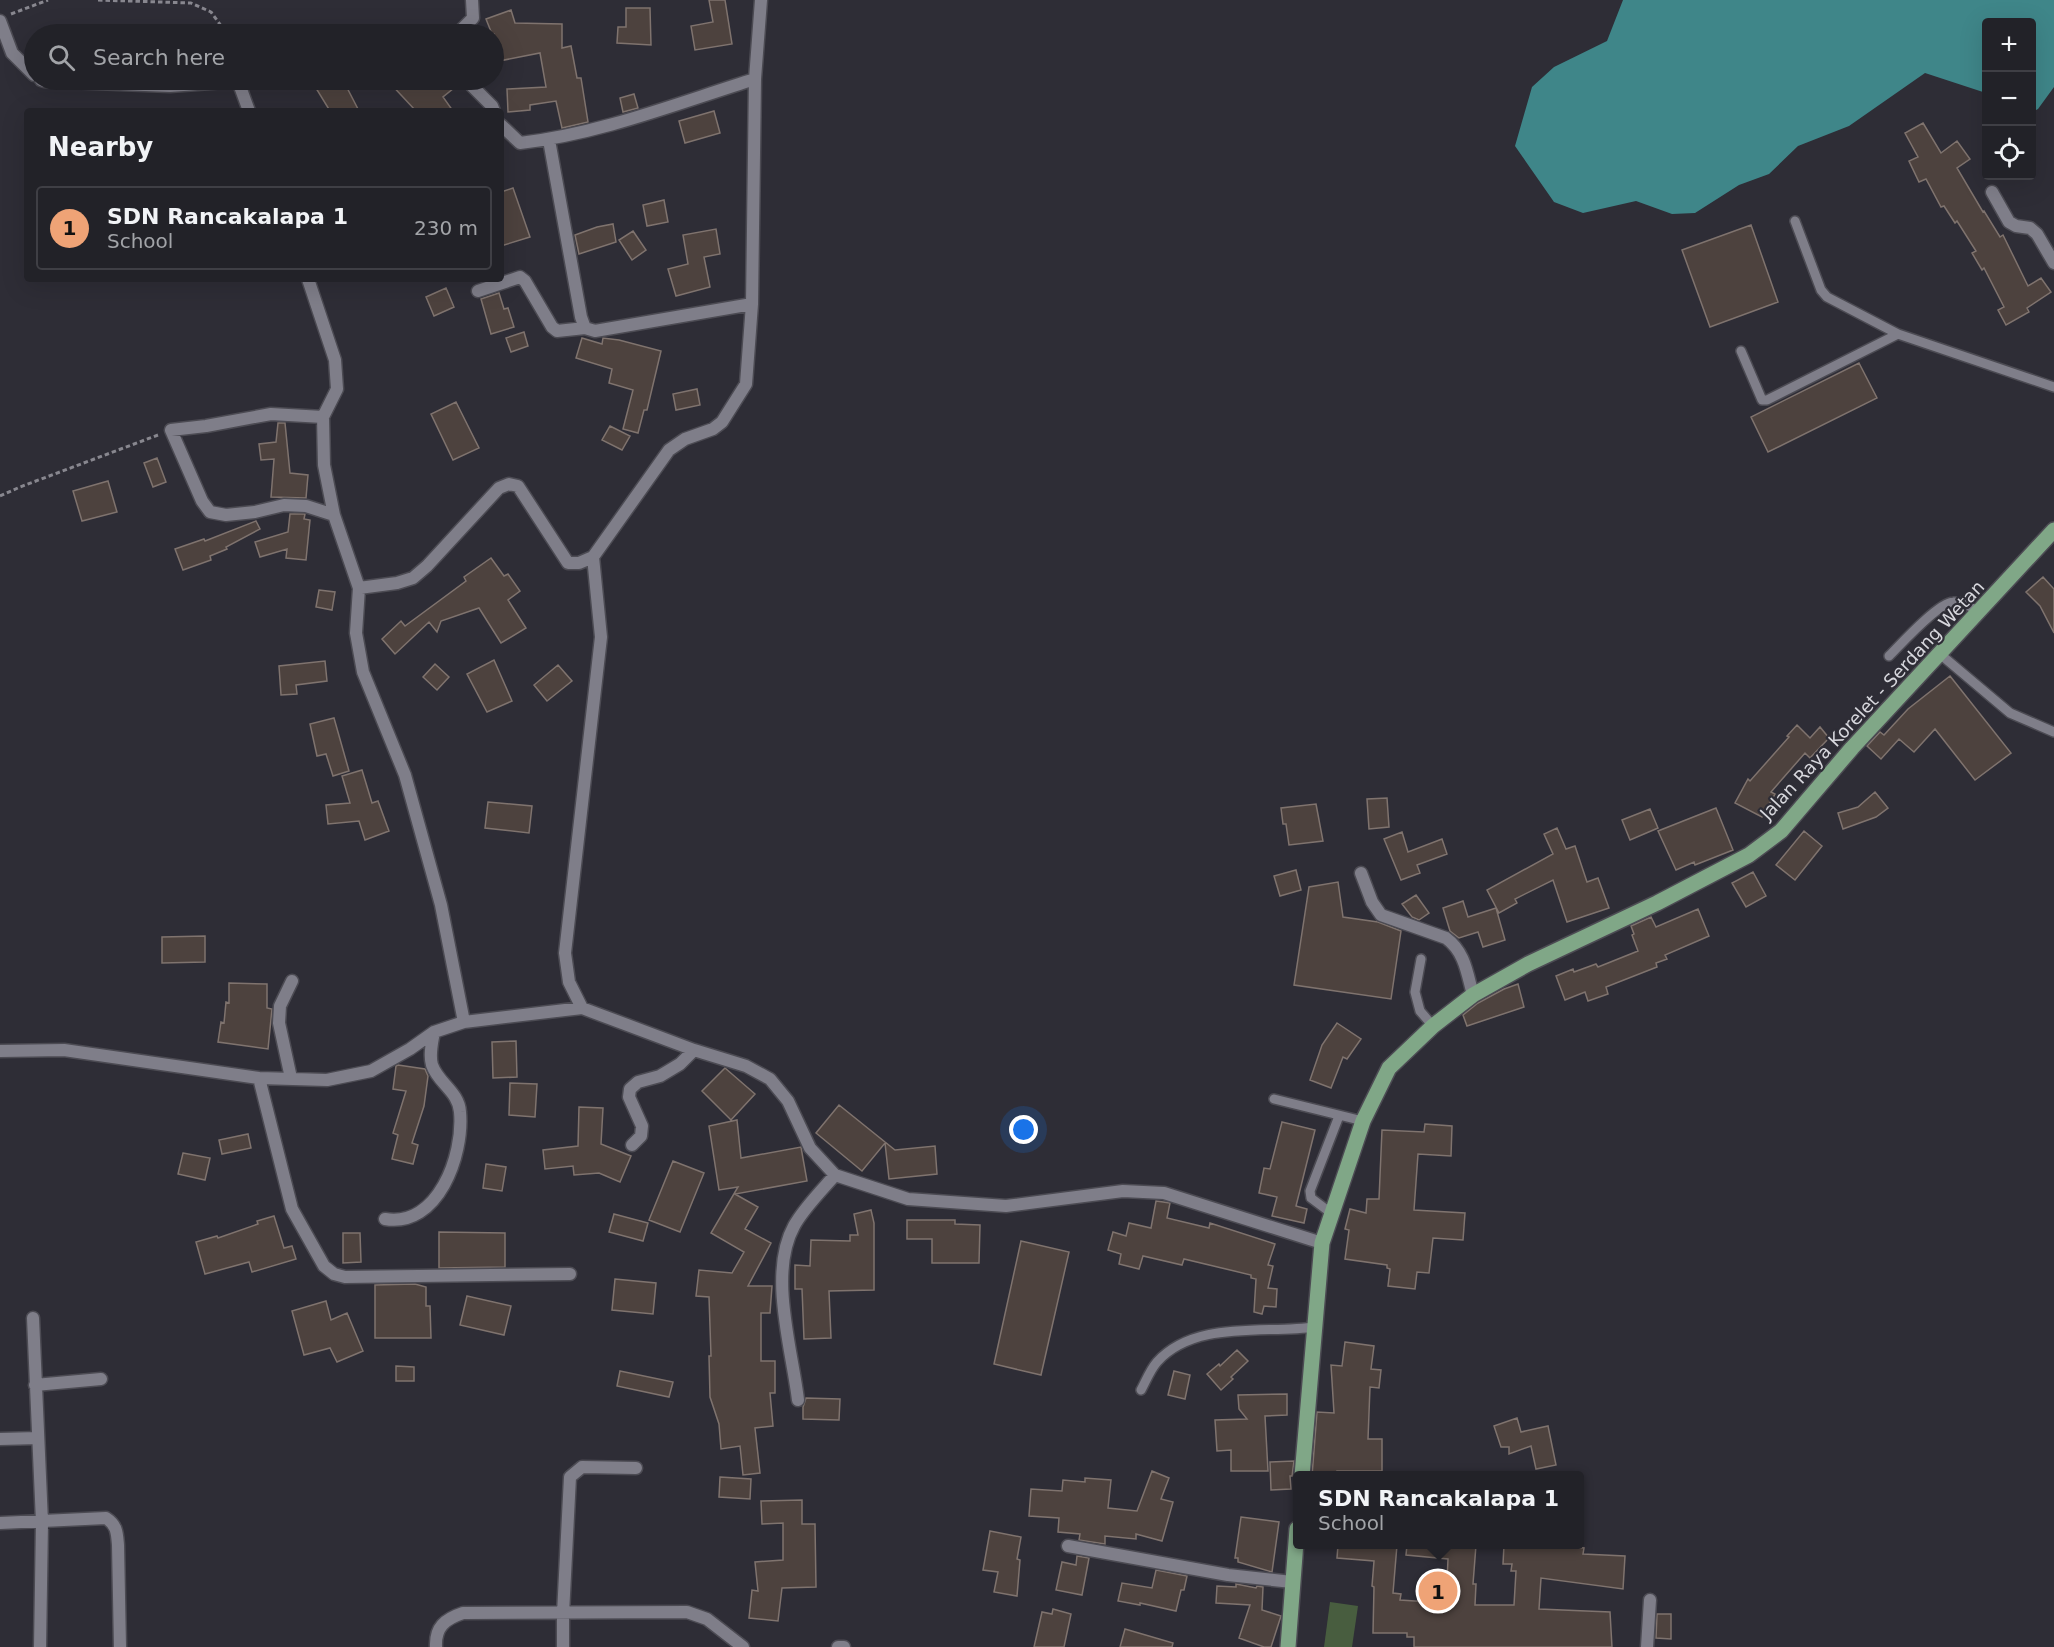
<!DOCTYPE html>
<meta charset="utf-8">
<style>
:root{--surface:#222228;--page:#2a2a30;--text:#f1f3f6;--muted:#a2a4a8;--line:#3f3f45;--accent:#efa376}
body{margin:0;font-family:"DejaVu Sans",sans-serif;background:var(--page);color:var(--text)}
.controls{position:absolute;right:18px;top:18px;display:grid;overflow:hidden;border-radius:6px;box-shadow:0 6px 24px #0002}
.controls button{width:54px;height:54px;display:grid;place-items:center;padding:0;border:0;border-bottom:2px solid var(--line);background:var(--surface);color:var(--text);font:30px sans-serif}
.you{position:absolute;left:1024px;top:1130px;width:21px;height:21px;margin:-15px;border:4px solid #fff;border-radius:50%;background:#1a73e8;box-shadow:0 0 0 9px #1a73e833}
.badge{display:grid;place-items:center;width:39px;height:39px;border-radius:50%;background:var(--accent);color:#111;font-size:20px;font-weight:700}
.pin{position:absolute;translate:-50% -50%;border:3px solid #fff;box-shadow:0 2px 6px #0006}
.popup{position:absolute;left:1293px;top:1471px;width:291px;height:78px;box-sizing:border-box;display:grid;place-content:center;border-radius:6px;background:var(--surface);filter:drop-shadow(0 2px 4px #0005);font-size:20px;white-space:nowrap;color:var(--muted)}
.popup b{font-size:22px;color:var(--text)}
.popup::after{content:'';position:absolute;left:50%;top:100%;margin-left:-12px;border:12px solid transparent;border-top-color:var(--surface)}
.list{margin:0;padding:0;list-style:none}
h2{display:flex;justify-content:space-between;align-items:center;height:78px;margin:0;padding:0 24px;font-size:26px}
h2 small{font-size:20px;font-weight:400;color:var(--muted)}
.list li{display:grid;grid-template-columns:39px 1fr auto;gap:18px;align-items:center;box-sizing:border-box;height:84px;margin:0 12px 12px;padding:0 12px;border:2px solid var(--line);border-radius:6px}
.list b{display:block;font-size:22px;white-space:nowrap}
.list p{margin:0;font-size:20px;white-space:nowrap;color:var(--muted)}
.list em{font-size:20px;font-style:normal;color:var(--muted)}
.icon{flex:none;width:33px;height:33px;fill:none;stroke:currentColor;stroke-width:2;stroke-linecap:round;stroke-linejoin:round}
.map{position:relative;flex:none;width:2054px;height:1647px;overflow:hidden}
.search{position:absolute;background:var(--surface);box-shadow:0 6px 24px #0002;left:24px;top:24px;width:480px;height:66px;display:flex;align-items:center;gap:15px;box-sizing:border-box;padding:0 21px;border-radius:33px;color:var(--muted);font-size:22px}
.panel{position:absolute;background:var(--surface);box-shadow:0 6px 24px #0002;left:24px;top:108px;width:480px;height:174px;border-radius:6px}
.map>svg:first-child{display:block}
</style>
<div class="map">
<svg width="2054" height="1647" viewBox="0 0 2054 1647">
<rect width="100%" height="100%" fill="#2e2d36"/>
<path fill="#485d3f" d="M1330 1602 1358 1606 1352 1647H1324Z"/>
<path fill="#3f8689" d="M1623 0H2054V87L2038 109 2032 112V22H1986V93L1925 73 1849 126 1798 146 1769 174 1739 185 1695 213 1672 214 1636 201 1583 213 1554 202 1515 146 1532 87 1554 67 1607 41Z"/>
<path fill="#4d423e" stroke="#7f736e" stroke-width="1.5" d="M709 0H725L732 44 695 50 691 26 713 22Z
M626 8H650L651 45 617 43 618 27H626Z
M511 10 515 23 562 24V48L571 46 577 78H581L588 122 562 128 556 101 530 105V110L508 112 507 89 546 87 540 53 494 62V34H492L486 19Z
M311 80H343L359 111H330Z
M387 80H420L426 87 435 80H458L459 84 443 97 453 111H416Z
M634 94 638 108 623 112 620 98Z
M714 111 720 133 685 143 679 121Z
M1923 123 1941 153 1957 141 1970 159 1957 168 1983 212 1984 211 2000 237 2003 235 2028 286 2041 278 2051 292 2027 308 2029 312 2006 325 1998 310 2004 307 1984 268 1982 270 1972 253 1976 251 1957 221 1955 223 1944 206 1941 207 1926 179 1919 182 1909 161 1918 157 1905 133Z
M513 188 530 237 501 246V192Z
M664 200 668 222 647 226 643 205Z
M613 224 616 242 579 254 575 235 597 227Z
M1751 225 1778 302 1710 327 1682 250Z
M716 229 720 254 704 257 710 287 676 296 668 269 688 264 683 235Z
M633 231 646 250 632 260 619 240Z
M446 288 454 307 434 316 426 297Z
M499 293 504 309 508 308 514 327 491 334 481 299Z
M524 332 528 346 511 352 506 338Z
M582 338 602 344 603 338 619 340 661 351 647 410H644L638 433 623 429 633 390 609 383 612 369 576 358Z
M1859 363 1877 398 1768 452 1751 417Z
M697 389 700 405 676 410 673 394Z
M456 402 479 448 453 460 431 414Z
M278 423H285L290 473 308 475 306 498 271 497 274 459 261 460 259 444 276 442Z
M610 426 630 436 622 450 602 440Z
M157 458 166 482 153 487 144 463Z
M108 481 117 512 82 521 73 491Z
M290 514H305L304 519 310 520 306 560 286 558 287 549 260 557 255 542 288 532Z
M256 521 260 529 226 547 227 549 210 556 211 560 183 570 175 549 204 539 205 541Z
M491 558 504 576 508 574 520 591 508 600 526 628 501 643 479 608 441 621 437 632 429 622 395 654 382 639 401 621 405 626 466 581 464 577Z
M2043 577 2054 589V633L2040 606 2026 592Z
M319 590 335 592 332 610 316 607Z
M494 660 512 701 487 712 467 674Z
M325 661 327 681 296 685 297 694 281 695 279 666Z
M435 664 449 677 437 690 423 677Z
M558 665 572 681 547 701 534 685Z
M1950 676 2011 753 1975 780 1935 729 1914 752 1899 739 1881 759 1867 746 1880 732 1884 735 1908 709Z
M334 718 349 771 333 776 326 754 317 756 310 724Z
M1797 725 1810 738 1820 727 1829 738 1810 758 1805 753 1771 792 1775 794 1762 817 1735 803 1748 779 1750 781 1789 737 1787 736Z
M362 770 372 803 378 801 389 831 365 840 359 821 328 824 326 805 350 803 342 776Z
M1875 792 1888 808 1876 817 1843 829 1838 813 1858 807Z
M1387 798 1389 827 1369 829 1367 799Z
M488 802 532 806 529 833 485 828Z
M1316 804 1323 841 1289 845 1286 824H1283L1281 808Z
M1716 808 1733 850 1695 865 1694 862 1676 870 1658 831Z
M1650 809 1658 828 1630 840 1622 820Z
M1557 828 1566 849 1575 846 1587 882 1598 878 1609 908 1567 922 1553 880 1515 899 1517 903 1499 913 1487 890 1553 854 1544 834Z
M1804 831 1822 846 1795 880 1776 865Z
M1402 832 1408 852 1442 839 1447 854 1417 865 1420 873 1401 880 1384 839Z
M1296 870 1301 890 1280 896 1274 876Z
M1753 872 1766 896 1746 907 1732 883Z
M1338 882 1343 917 1378 922 1401 931 1391 999 1294 985 1309 887Z
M1416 895 1429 913 1419 920 1412 917 1402 904Z
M1463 901 1468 917 1496 908 1505 940 1483 947 1478 932 1459 938 1450 931 1443 908Z
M1698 909 1709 936 1665 955 1667 959 1656 963 1657 967 1606 987 1608 994 1588 1001 1585 992 1565 1000 1556 976 1573 969 1574 972 1596 964 1598 967 1638 951 1632 935 1634 934 1631 926 1651 917 1656 927Z
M205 936V962L162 963V937Z
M229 983 267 984V1008L272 1009 268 1049 218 1042 221 1022 224 1023 226 1002 229 1003Z
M1518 984 1524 1007 1467 1026 1463 1015 1478 1003 1504 989Z
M1337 1023 1361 1039 1347 1059 1343 1057 1331 1088 1310 1080 1322 1045Z
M516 1041 517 1077 493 1078 492 1042Z
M398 1065 425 1069 428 1076 424 1106 412 1143 418 1145 413 1164 392 1159 398 1135 393 1133 406 1091 393 1089 396 1066Z
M725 1068 755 1094 731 1120 702 1091Z
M510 1083 537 1084 535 1117 509 1115Z
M839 1105 895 1150 935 1146 937 1174 889 1179 885 1143 862 1171 816 1133Z
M579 1107 603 1108 601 1144 631 1156 620 1182 599 1173 574 1175 573 1166 545 1169 543 1150 578 1146Z
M737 1120 741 1158 801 1147 807 1181 735 1194 758 1207 745 1229 771 1243 748 1286H772L770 1313H761V1361H775V1393H770L773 1426 755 1428 760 1473 743 1475 740 1446 721 1449 719 1424 710 1397 709 1356H711L709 1297 696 1296 699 1270 732 1273 744 1252 711 1233 738 1187 719 1190 709 1126Z
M1282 1122 1315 1130 1296 1206 1307 1209 1304 1223 1272 1216 1277 1197 1259 1193 1264 1168 1270 1169Z
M1425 1124 1452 1126 1451 1156 1418 1154 1414 1210 1465 1213 1463 1240 1433 1238 1429 1273 1417 1272 1415 1289 1388 1286 1390 1269 1387 1268V1265L1345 1259 1349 1230 1345 1229 1350 1209 1366 1213 1367 1199H1379L1382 1130 1424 1132Z
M248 1134 251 1148 222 1154 219 1140Z
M183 1153 210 1158 205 1180 178 1174Z
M673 1161 704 1173 680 1232 649 1220Z
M486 1164 506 1167 502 1191 483 1188Z
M1156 1201 1170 1203 1167 1218 1209 1228 1210 1223 1275 1244 1268 1265 1273 1266 1268 1288 1277 1289 1276 1307 1264 1306 1262 1314 1254 1312 1256 1279 1251 1278V1275L1184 1259 1182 1265 1143 1256 1139 1269 1119 1264 1121 1254 1108 1250 1113 1232 1126 1236 1129 1223 1151 1228Z
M871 1210 874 1223V1290L829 1291 831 1338 804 1339 802 1289H795V1265L810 1266 811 1240 850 1241V1235H858L854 1214Z
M614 1214 648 1223 643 1241 609 1232Z
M274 1216 284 1248 292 1246 296 1259 252 1272 249 1262 205 1274 196 1242 217 1236 218 1238 258 1224 257 1221Z
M907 1220H955V1224L980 1225 979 1263H932V1239H907Z
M439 1232 505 1233V1267L439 1268Z
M343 1233H360L361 1262 343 1263Z
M1021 1241 1069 1252 1041 1375 994 1364Z
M615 1279 656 1283 653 1314 612 1310Z
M415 1284 426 1287V1306H430L431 1338H375V1285Z
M467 1296 511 1306 504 1335 460 1325Z
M326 1301 331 1320 347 1313 363 1351 337 1362 330 1348 304 1355 292 1311Z
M1345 1342 1374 1346 1371 1369 1381 1370 1379 1388 1370 1387 1368 1439H1382V1471H1337V1476H1312L1317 1412 1334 1413 1331 1365 1342 1366Z
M1237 1350 1248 1361 1231 1377 1233 1379 1221 1390 1207 1374 1219 1364 1220 1366Z
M396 1366 414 1367V1381H396Z
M620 1371 673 1382 669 1397 617 1386Z
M1174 1371 1190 1375 1185 1399 1168 1395Z
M1287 1394V1415L1265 1416 1268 1471H1231V1450L1217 1451 1215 1420 1247 1419 1239 1409 1238 1395Z
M806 1398 840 1399 839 1420 803 1419V1407Z
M1517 1418 1521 1432 1548 1426 1556 1465 1536 1469 1531 1446 1509 1454V1447H1501L1494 1426Z
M1294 1461 1292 1476H1290L1291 1489 1271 1490 1270 1462Z
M1152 1471 1169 1478 1161 1499 1173 1502 1162 1541 1136 1534V1539L1105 1536V1544L1079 1540 1080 1534 1058 1532 1059 1518 1029 1516 1031 1489 1062 1491 1063 1480 1085 1482V1478L1111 1480 1108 1508 1137 1511Z
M720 1477 751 1479 750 1499 719 1497Z
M802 1500V1524H815L816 1587 782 1588 778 1621 749 1618 752 1590 758 1591 755 1562 783 1560V1523L762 1524 761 1501Z
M1241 1517 1279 1522 1272 1572 1238 1562V1558H1235Z
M990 1531 1021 1537 1017 1559 1020 1560 1017 1596 994 1592 998 1572 983 1570Z
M1338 1545H1397L1393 1593 1401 1594 1400 1600 1446 1603 1448 1559 1406 1555 1407 1545H1476L1473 1584H1476L1475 1605H1514L1516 1571H1511L1512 1564H1503L1504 1545H1561L1584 1548 1583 1554 1625 1556 1623 1589 1541 1578 1539 1609 1610 1612 1612 1647H1414V1637H1407V1633H1373L1374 1587 1372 1586 1374 1561 1337 1558Z
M1077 1556 1089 1558 1082 1595 1056 1590 1062 1562 1076 1565Z
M1156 1570 1187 1576 1184 1590H1181L1176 1611 1140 1603V1605L1118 1601 1122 1583 1152 1588Z
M1236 1584 1256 1588 1257 1586 1263 1587 1262 1610 1281 1616 1271 1647H1264L1239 1638 1250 1605 1216 1603 1217 1586 1236 1587Z
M1053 1609 1071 1614 1064 1647H1034L1042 1612 1052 1614Z
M1657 1614H1671V1639L1656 1638Z
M1125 1629 1173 1643 1172 1647H1120Z"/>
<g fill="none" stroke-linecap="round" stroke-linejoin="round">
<g stroke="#4c4b53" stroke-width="12">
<path id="lane" d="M1795 221 1821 290 1827 297 1898 334 2054 387
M1741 351 1762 400H1767L1898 334
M1940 654 2010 713 2054 732
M1889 656C1901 644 1938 603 1953 602 1964 601 1971 607 1979 613
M1421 959 1415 992 1420 1011 1433 1026
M1274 1099 1363 1121
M1331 1213 1311 1198 1310 1191 1339 1116
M1141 1390C1146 1381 1150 1370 1157 1362 1195 1320 1264 1334 1315 1327"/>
</g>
<g stroke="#4c4b53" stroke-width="15">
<path id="street" d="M0 21 12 53 34 75
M457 34 473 18 472 0
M41 80 44 81 170 86 238 81 249 111
M466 80 492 106 494 111
M501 125 520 143C600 134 678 103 755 79
M549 140 581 317 585 328 595 331 752 304
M1992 192 2009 222 2016 226 2030 228 2037 234 2054 263
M308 279 335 360 337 389 323 417 324 465 334 515 359 588 356 633 363 672 405 775 441 905 464 1022
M478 291 520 277 525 281 552 327 557 331 585 328
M323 417 271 414 206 426 171 430 202 501 210 512 226 515 255 512 284 505 306 506 334 515
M359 588 397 583 413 578 427 566 499 488 509 484 518 486 568 563H579L593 557
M1361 873 1372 902 1381 915 1446 938C1465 952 1467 973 1473 995
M582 1008 569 982 565 953 601 637 593 557 669 450 685 439 713 429 722 422 746 384 752 304 755 79 761 0
M0 1051 64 1050 259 1078 327 1080 371 1071 410 1049 434 1032 464 1022 582 1008 694 1050 746 1066 770 1079 788 1101 810 1148 835 1175 908 1199 1006 1206 1123 1191 1164 1193 1322 1243
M259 1078 292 1209 324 1266 334 1274 345 1277 570 1274
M291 1078 279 1023 280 1006 292 981
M632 1145 641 1136 642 1126 629 1097 630 1089 638 1082 660 1076 680 1064 694 1050
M385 1219C438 1228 464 1155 460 1112 459 1092 438 1083 432 1065 429 1055 432 1043 434 1032
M33 1318 42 1522 40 1647
M35 1385 101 1379
M798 1400C792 1349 768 1273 794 1226 803 1209 822 1190 835 1175
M0 1439 38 1438
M0 1523 106 1518C117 1525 117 1533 118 1545L120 1647
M1068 1546 1228 1575 1292 1582
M436 1647C435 1627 445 1619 463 1613L687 1612 707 1619 743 1647
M563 1647V1614L570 1477 582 1467 636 1468
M838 1647H844
M1647 1647 1650 1600"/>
</g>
<g stroke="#4c4b53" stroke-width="18">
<path id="primary" d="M1302 1476 1322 1243 1363 1121 1389 1068 1433 1026 1473 995 1528 964 1657 903 1749 855 1781 831 1852 748 2054 530
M1288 1647 1297 1529"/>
</g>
<path stroke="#88878f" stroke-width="3" stroke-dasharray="4.5 3" stroke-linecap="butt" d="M98 0 191 3 211 12 227 34
M11 14 48 0
M0 496 20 487 158 435"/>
<use href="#lane" stroke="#7f7e89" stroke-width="9"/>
<use href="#street" stroke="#7f7e89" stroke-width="12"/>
<use href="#primary" stroke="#80a787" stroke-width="15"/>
</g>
<g text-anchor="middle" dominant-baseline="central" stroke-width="4.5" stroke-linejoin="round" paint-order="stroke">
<g font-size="18" fill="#d7d7dd" stroke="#2e2d36">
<text transform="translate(1872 700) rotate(-47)">Jalan Raya Korelet - Serdang Wetan</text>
</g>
</g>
</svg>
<div class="controls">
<button>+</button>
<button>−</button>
<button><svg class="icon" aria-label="locate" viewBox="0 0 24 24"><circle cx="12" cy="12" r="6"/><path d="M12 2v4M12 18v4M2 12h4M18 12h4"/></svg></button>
</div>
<div class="you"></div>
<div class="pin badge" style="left:1438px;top:1591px">1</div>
<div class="popup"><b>SDN Rancakalapa 1</b>School</div>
<div class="search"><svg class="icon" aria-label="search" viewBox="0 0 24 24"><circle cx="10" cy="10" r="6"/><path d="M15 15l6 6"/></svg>Search here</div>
<section class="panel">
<h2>Nearby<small></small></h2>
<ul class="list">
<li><span class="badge">1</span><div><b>SDN Rancakalapa 1</b><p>School</p></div><em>230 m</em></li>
</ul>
</section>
</div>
